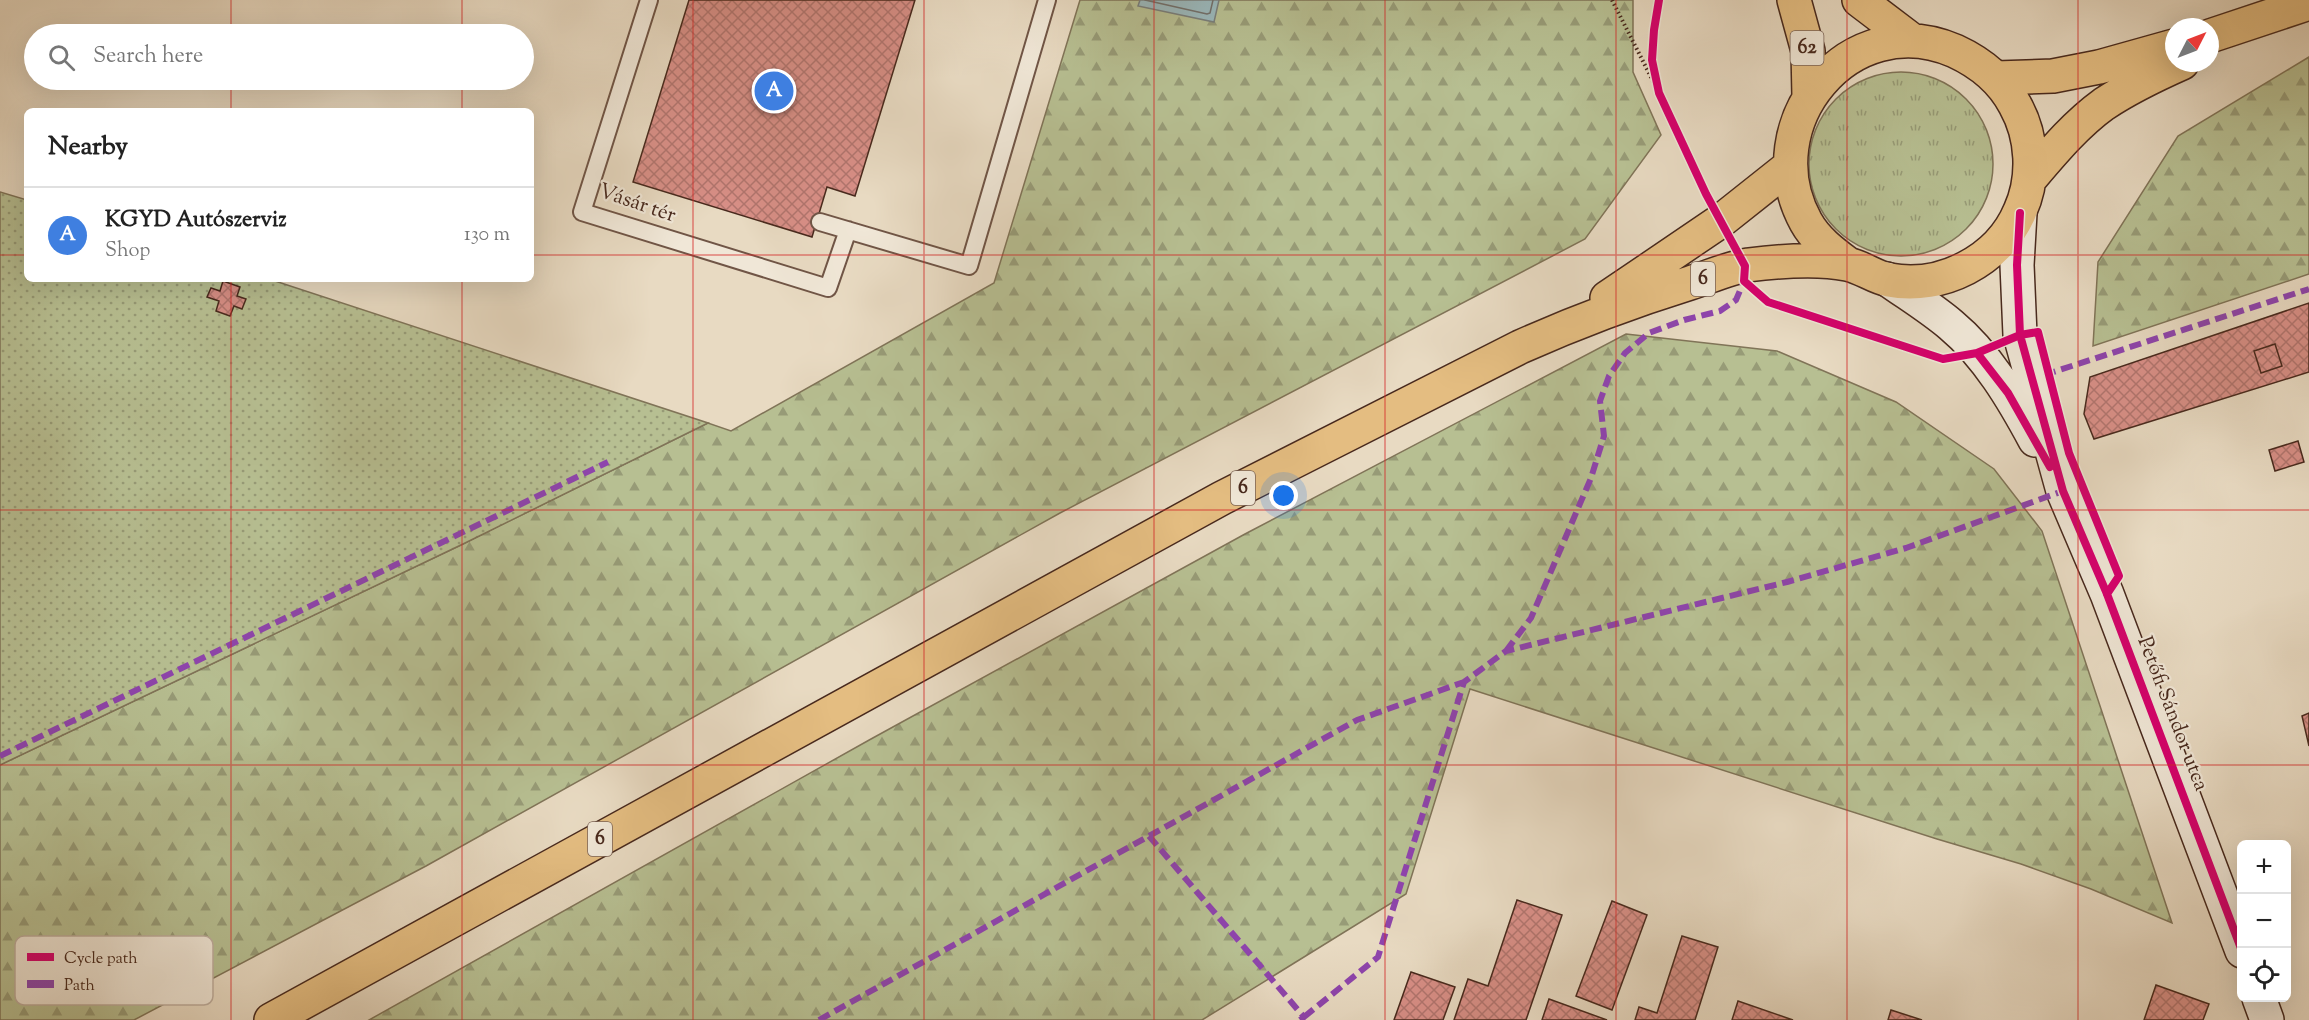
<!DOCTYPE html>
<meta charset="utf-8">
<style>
:root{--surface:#fff;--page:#f6f6f6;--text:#222;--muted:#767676;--line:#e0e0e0;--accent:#8f2418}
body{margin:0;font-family:"Sorts Mill Goudy",serif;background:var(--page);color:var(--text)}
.controls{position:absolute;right:18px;bottom:18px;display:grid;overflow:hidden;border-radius:9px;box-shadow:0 6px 24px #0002}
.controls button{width:54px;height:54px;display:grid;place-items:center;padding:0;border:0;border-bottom:2px solid var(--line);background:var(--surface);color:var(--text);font:30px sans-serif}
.compass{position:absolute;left:2165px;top:18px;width:54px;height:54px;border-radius:50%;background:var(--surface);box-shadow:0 6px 24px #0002;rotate:48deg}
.you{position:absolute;left:1284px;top:496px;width:21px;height:21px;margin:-15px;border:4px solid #fff;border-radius:50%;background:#1a73e8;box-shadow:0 0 0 9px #1a73e833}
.badge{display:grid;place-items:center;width:39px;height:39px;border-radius:50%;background:var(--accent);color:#fff;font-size:20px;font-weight:700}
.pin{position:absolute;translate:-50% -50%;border:3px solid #fff;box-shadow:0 2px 6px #0006}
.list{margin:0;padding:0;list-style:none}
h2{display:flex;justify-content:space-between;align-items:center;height:78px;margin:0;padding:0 24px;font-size:26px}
h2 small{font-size:20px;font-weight:400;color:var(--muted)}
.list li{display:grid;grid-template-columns:39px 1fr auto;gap:18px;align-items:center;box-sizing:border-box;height:96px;padding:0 24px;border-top:2px solid var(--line)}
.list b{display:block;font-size:22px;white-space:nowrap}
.list p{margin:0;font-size:20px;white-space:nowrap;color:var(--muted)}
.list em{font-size:20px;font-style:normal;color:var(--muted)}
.icon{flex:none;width:33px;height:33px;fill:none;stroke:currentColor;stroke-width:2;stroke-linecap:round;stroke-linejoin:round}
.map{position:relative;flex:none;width:2309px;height:1020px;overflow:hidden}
.search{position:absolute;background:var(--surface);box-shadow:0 6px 24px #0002;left:24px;top:24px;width:510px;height:66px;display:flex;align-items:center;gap:15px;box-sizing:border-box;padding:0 21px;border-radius:33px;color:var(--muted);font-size:22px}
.panel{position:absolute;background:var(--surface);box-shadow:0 6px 24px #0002;left:24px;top:108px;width:510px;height:174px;border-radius:9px}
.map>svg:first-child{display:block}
</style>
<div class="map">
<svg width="2309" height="1020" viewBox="0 0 2309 1020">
<defs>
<pattern id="grass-tufts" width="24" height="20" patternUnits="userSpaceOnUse" patternTransform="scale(1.5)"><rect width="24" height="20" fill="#b7bf92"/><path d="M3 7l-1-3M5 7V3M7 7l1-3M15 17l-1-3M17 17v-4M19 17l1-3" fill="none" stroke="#979b77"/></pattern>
<pattern id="forest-firs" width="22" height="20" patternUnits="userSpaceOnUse" patternTransform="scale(1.5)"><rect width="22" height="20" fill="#b7bf92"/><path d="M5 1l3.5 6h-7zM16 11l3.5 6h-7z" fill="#979b77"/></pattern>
<pattern id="park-dots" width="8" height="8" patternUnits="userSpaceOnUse" patternTransform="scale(1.5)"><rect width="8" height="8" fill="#b7bf92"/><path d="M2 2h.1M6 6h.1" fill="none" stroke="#979b77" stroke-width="1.8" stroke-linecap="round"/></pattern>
<pattern id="building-cross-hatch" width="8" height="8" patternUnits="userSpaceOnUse" patternTransform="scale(1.5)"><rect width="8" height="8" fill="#d88f87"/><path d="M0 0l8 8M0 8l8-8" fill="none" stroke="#b1756e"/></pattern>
</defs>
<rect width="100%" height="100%" fill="#e8dac2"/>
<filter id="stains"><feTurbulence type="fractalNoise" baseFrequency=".00333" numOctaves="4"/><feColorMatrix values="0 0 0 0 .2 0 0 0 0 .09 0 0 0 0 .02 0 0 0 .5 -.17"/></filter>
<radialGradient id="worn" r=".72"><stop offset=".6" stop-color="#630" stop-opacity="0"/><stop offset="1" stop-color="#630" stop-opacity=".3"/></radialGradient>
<path fill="url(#grass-tufts)" stroke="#807458" stroke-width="1.5" d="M1809 164a92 92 0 1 1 184 0a92 92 0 1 1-184 0Z"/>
<path fill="url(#forest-firs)" stroke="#807458" stroke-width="1.5" d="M1080 0H1633V72L1661 135 1585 239 1060 513 426 866 134 1020H0V765L463 544 708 423 731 431 994 283Z
M2309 57V274L2093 346 2098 262 2178 136Z
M1626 334 1777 351 1896 402 1994 469 2042 531 2172 923 2091 889 2021 864 1937 839 1470 689 1406 894 1202 1020H369L871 739 1245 534Z"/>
<path fill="url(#park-dots)" stroke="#807458" stroke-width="1.5" d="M0 192 27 200V279H269L708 423 463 544 0 765Z"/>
<path fill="#9ab8bc" stroke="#797f7c" stroke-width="1.5" d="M1140 0H1219L1214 22 1138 6Z"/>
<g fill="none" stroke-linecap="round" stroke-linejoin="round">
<path stroke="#71706c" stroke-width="1.5" d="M1145 0 1207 14 1210 13 1213 0"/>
</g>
<path fill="url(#building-cross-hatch)" stroke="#48291d" stroke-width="1.5" d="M689 0H915L855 196 827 187 812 237 633 182Z
M223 281 240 287 237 296 246 299 242 309 234 306 230 316 216 311 219 301 207 297 211 288 220 291Z
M2309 303V372L2094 439 2084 414 2090 377Z
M2275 344 2282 366 2261 373 2254 351Z
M2298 441 2304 462 2275 471 2269 450Z
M2309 713V746L2302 716Z
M1517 900 1562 915 1526 1020H1454L1468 979 1488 986Z
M1612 901 1647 915 1612 1010 1576 996Z
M1682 936 1718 947 1695 1020H1635L1639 1007 1657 1013Z
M1411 972 1455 987 1443 1020H1394Z
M2156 985 2209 1004 2203 1020H2144Z
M1549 999 1607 1020H1542Z
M1738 1001 1793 1020H1732Z
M1891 1010 1922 1020H1888Z"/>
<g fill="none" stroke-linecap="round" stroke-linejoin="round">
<g stroke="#705546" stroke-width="20">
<path id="lane" d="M649 0 582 212 828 288 848 230
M820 222 969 266 1047 0"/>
</g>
<g stroke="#48291d" stroke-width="36">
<path id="secondary" d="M2020 213 2017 265 2020 335 2063 491 2107 594 2242 951
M1887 279C1908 294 1931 308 1951 325 1987 355 2013 399 2035 440
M2259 998 2267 1020"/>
</g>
<g stroke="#48291d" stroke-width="36">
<path id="primary" d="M1794 0 1808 51 1809 97
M1859 0 1913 41
M2210 36 2309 3
M1996 78 2053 76 2099 67 2174 46
M2029 180C2052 153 2075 125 2104 104 2128 88 2155 75 2182 63
M1607 298 1722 220 1790 166
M271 1020 1222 498 1520 347C1576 322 1632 301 1690 283 1709 277 1729 268 1748 265 1780 261 1816 258 1847 264 1862 267 1874 277 1889 280 1941 290 1999 261 2020 211 2035 178 2033 137 2015 105 2002 80 1981 63 1955 51 1850 5 1752 124 1806 222 1816 240 1832 252 1848 264"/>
</g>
<path stroke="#48291d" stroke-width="4" stroke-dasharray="1.5 3" stroke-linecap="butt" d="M1612 0 1659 93"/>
<use href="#lane" stroke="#f0e7d7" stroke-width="16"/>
<use href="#secondary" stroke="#f0e7d7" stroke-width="33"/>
<use href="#primary" stroke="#e4bd81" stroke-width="33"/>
<path stroke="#8e44ad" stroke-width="6" stroke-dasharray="12 6" stroke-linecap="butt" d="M2044 375 2309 289
M1506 651 1531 618 1591 478 1604 436 1600 401 1609 376 1625 353 1649 333 1684 320 1720 311 1736 300 1744 281
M0 756 608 462
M1149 836 1304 1017 1300 1020
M1304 1017 1378 957 1464 682 1506 651 1787 582 1906 548 2063 491
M819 1020 1357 720 1464 682"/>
<g stroke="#f0e7d7" stroke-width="11">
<path id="cycleway" d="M1659 0 1654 30 1652 60 1659 93 1706 194 1745 266 1744 281 1768 302 1943 359 1977 353 2020 335 2038 332 2069 453 2119 576 2107 594
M2020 213 2017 265 2020 335 2063 491 2107 594 2242 951
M1977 353 2008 393 2050 467"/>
</g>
<use href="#cycleway" stroke="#d6006c" stroke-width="8"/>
</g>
<path fill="none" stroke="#d62828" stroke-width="1.5" stroke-opacity="0.55" d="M231 0V34M462 0V34M693 0V1020M924 0V1020M1154 0V1020M1385 0V1020M1616 0V1020M1847 0V1020M2078 0V1020M231 80V111M462 80V111M0 255H27M531 255H2309M231 279V1020M462 279V1020M0 510H2309M0 765H2309"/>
<g text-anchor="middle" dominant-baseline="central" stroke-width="4.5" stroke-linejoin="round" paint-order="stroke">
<g fill="#f0e7d7" stroke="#7a6255" stroke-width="1.5">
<rect x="1790.5" y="31" width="33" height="34" rx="4.5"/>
<rect x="1691" y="262" width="24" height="34" rx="4.5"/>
<rect x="1231" y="471" width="24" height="34" rx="4.5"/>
<rect x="588" y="822" width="24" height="34" rx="4.5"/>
</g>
<g font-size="20" font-weight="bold" fill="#48291d">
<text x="1807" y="48">62</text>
<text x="1703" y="279">6</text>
<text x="1243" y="488">6</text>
<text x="600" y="839">6</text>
</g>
<g font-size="21" fill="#48291d" stroke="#f0e7d7">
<text transform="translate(637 204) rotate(19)">Vásár tér</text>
<text transform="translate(2172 714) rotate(69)">Petőfi Sándor utca</text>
</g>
</g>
<rect x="15" y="936" width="198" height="69" rx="9" fill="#f0e7d7" stroke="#beae9f" stroke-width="1.5"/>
<rect x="27" y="953" width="27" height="8" fill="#d6006c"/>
<rect x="27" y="980" width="27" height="8" fill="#8e44ad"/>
<g font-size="16" fill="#48291d">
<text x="64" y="963">Cycle path</text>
<text x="64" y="990">Path</text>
</g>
<rect width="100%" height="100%" filter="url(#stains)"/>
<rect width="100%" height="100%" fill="url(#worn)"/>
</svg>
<div class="controls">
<button>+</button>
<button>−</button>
<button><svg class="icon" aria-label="locate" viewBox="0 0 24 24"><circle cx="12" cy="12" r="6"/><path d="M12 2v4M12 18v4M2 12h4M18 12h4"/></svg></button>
</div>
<svg class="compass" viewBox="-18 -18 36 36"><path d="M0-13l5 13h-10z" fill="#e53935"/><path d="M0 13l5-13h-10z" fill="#767676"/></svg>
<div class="you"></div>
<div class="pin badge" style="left:774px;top:91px;background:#3f7fe0">A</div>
<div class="search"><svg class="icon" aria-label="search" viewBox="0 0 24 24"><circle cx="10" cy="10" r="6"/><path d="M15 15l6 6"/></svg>Search here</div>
<section class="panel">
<h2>Nearby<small></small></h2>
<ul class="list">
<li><span class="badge" style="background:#3f7fe0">A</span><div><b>KGYD Autószerviz</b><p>Shop</p></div><em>130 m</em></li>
</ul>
</section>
</div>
